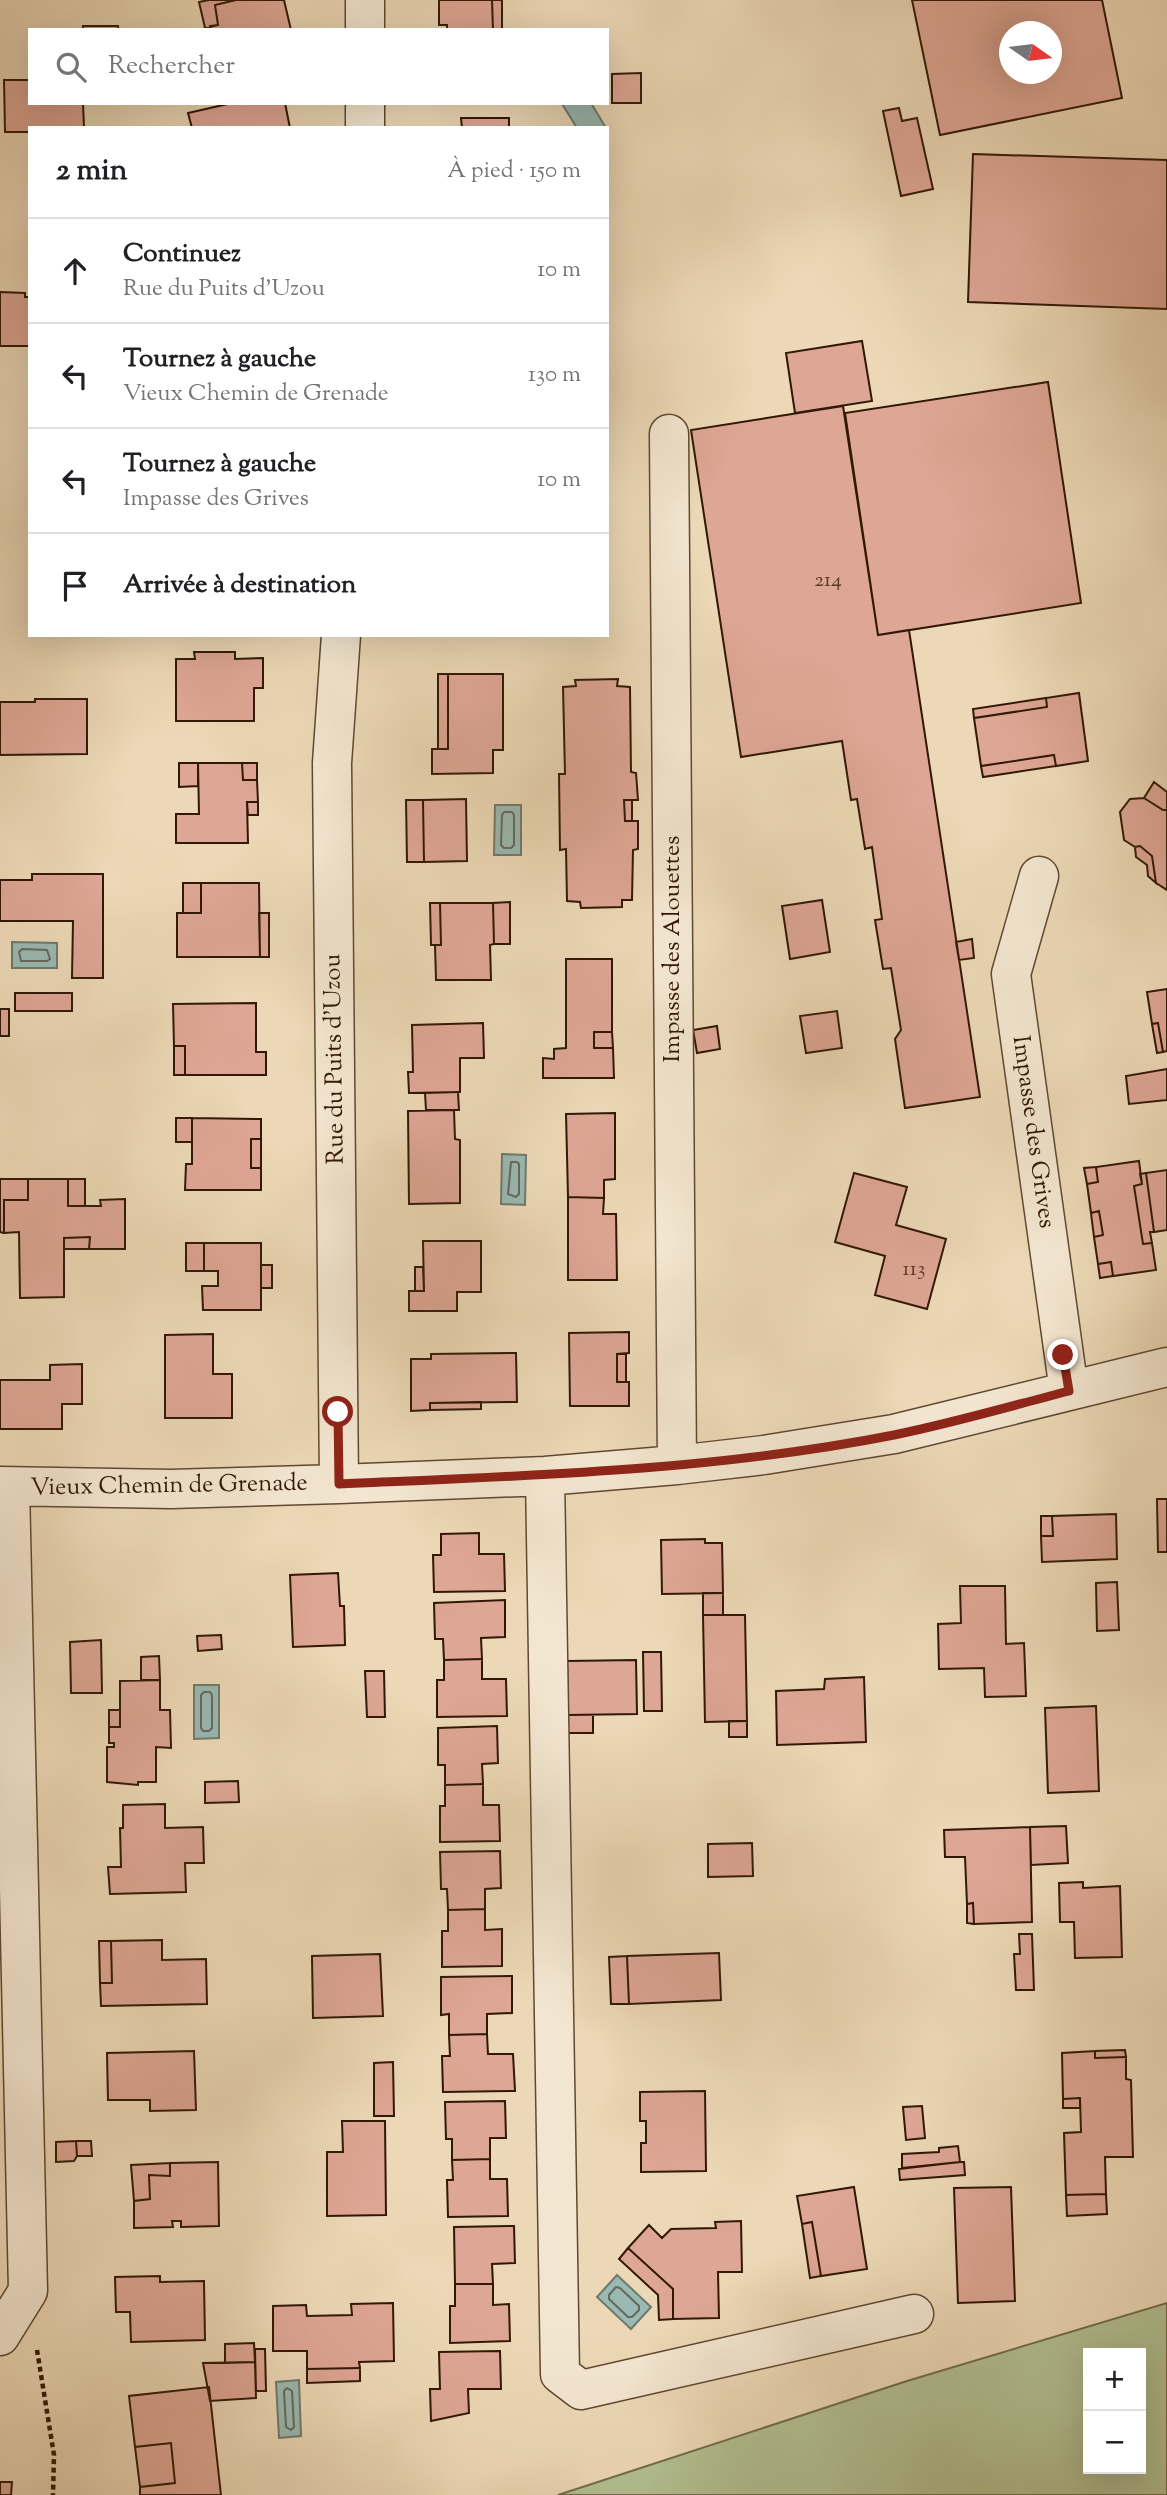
<!DOCTYPE html>
<html lang="fr">
<meta charset="utf-8">
<style>
:root{--surface:#fff;--page:#f2f2f2;--text:#202124;--muted:#757577;--line:#e0e0e0}
body{margin:0;font-family:"Sorts Mill Goudy",serif;background:var(--page);color:var(--text)}
.controls{position:absolute;right:21px;bottom:21px;display:grid;overflow:hidden;border-radius:0px;box-shadow:0 7px 28px #0002}
.controls button{width:63px;height:63px;display:grid;place-items:center;padding:0;border:0;border-bottom:2px solid var(--line);background:var(--surface);color:var(--text);font:35px sans-serif}
.compass{position:absolute;left:999px;top:21px;width:63px;height:63px;border-radius:50%;background:var(--surface);box-shadow:0 7px 28px #0002;rotate:104deg}
.stop{position:absolute;width:21px;height:21px;margin:-16px;border:5px solid #8f2418;border-radius:50%;background:#fff}
.stop.end{background:#8f2418;border-color:#fff;box-shadow:0 2px 7px #0008}
.list{margin:0;padding:0;list-style:none}
h2{display:flex;justify-content:space-between;align-items:center;height:91px;margin:0;padding:0 28px;font-size:30px}
h2 small{font-size:23px;font-weight:400;color:var(--muted)}
.list li{display:grid;grid-template-columns:46px 1fr auto;gap:21px;align-items:center;box-sizing:border-box;height:105px;padding:0 28px;border-top:2px solid var(--line)}
.list b{display:block;font-size:26px;white-space:nowrap}
.list p{margin:0;font-size:23px;white-space:nowrap;color:var(--muted)}
.list em{font-size:23px;font-style:normal;color:var(--muted)}
.icon{flex:none;width:38px;height:38px;fill:none;stroke:currentColor;stroke-width:2;stroke-linecap:round;stroke-linejoin:round}
.map{position:relative;flex:none;width:1167px;height:2495px;overflow:hidden}
.search{position:absolute;background:var(--surface);box-shadow:0 7px 28px #0002;left:28px;top:28px;width:581px;height:77px;display:flex;align-items:center;gap:18px;box-sizing:border-box;padding:0 24px;border-radius:0px;color:var(--muted);font-size:26px}
.panel{position:absolute;background:var(--surface);box-shadow:0 7px 28px #0002;left:28px;top:126px;width:581px;height:511px;border-radius:0px}
.map>svg:first-child{display:block}
</style>
<div class="map">
<svg width="1167" height="2495" viewBox="0 0 1167 2495">
<rect width="100%" height="100%" fill="#ecd8b6"/>
<filter id="stains"><feTurbulence type="fractalNoise" baseFrequency=".00286" numOctaves="4"/><feColorMatrix values="0 0 0 0 .2 0 0 0 0 .09 0 0 0 0 .02 0 0 0 .5 -.17"/></filter>
<radialGradient id="worn" r=".72"><stop offset=".6" stop-color="#630" stop-opacity="0"/><stop offset="1" stop-color="#630" stop-opacity=".3"/></radialGradient>
<path fill="#b2c092" stroke="#726c4c" stroke-width="2" fill-rule="evenodd" d="M1167 2303V2495H558L907 2381ZM1088 2353H1141V2469H1088Z"/>
<path fill="#99b9b2" stroke="#6f796d" stroke-width="2" d="M591 103 606 128H577L562 104Z
M495 805H521V855H494Z
M12 942 57 943V968H12Z
M502 1154 526 1155 525 1205 501 1204Z
M194 1685H219V1738L194 1739Z
M617 2275 651 2307 631 2329 597 2297Z
M299 2380 301 2436 279 2438 276 2382Z"/>
<g fill="none" stroke-linecap="round" stroke-linejoin="round">
<path stroke="#65685c" stroke-width="2" d="M504 812H512L514 815V845L511 848H504L501 845 502 815Z
M22 949 47 950 50 959 47 961H21L19 952Z
M511 1162H517L519 1164V1194L516 1197 508 1194Z
M204 1692H210L212 1695V1728L209 1731H203L201 1728V1695Z
M616 2287 620 2288 639 2306V2310L632 2317H628L609 2299V2295Z
M287 2388 292 2391 294 2427 291 2430 286 2427 284 2391Z"/>
</g>
<path fill="#dea694" stroke="#311805" stroke-width="2" fill-rule="evenodd" d="M209 0H236L215 5 218 25 205 28 199 2Z
M236 0H284L291 30H211L210 26 218 25 215 5Z
M439 0H492L493 30H447V25H439Z
M492 0H502V30H493Z
M912 0H1102L1122 98 940 135ZM1010 32H1052V74H1010Z
M83 26H118V30H83Z
M641 73V103H612V74Z
M4 80H30V103H83L84 128H30V132H5Z
M232 103H285L290 128H192L188 113Z
M899 108 902 121 917 118 933 189 901 196 883 111Z
M461 118H509V128H462Z
M973 154 1167 160V309L968 302Z
M0 292 25 293V297H30V346H0Z
M862 341 872 401 795 413 786 353Z
M1048 382 1081 603 878 635 845 413Z
M843 406 878 635 909 630 980 1097 905 1108 895 1039 901 1030 891 968 883 969 875 920 882 919 872 847 865 849 857 799 851 800 842 741 741 757 691 430Z
M194 652H235V659L263 658V688H254V721H176V659H195Z
M438 674H448V749H438Z
M448 674H503V750H493V773L432 774V749H448Z
M618 679 617 686 630 687 631 772 636 773 638 800H624L625 821H638V849L633 850 632 900H622V907L581 908 580 902 567 901 566 849 560 850 559 774H565L563 687 576 686 575 680Z
M1079 693 1088 761 1056 766 1054 755 981 766 974 718 1047 707 1046 698Z
M1046 698 1047 707 974 718 973 709Z
M35 699H87V754L0 755V702H35Z
M1054 755 1056 766 983 777 981 766Z
M179 763H198V786L179 787Z
M198 763H242L243 780H257L258 802H247L248 843H176V814H199Z
M242 763H257V780H243Z
M1154 782 1167 792V810H1163L1144 798Z
M1144 798 1163 810H1167V890L1156 883 1152 856 1140 846 1135 847 1124 840 1120 812 1130 799Z
M466 799 467 861 424 862 423 800Z
M406 800H423L424 862H407Z
M624 800H632V821H625Z
M247 802H258V815H248Z
M1140 846 1152 856 1156 883 1148 876 1147 865 1136 857 1135 847Z
M32 874H103V978H72L73 921H0V880H32Z
M183 883H201V913H183Z
M201 883H259L260 957H177V913H201Z
M822 900 830 952 790 959 782 906Z
M510 902V944H494L493 903Z
M430 903H440L441 945H431Z
M440 903H493L494 944 490 945 491 980H436L435 945H441Z
M259 913H269V957H260Z
M972 939 974 958 959 960 956 942Z
M566 959H612V1032H594V1048H613L614 1078H543V1058L554 1059V1049L566 1048Z
M1167 989V1051L1163 1052 1158 1023 1152 1024 1147 992Z
M15 993H72V1011H15Z
M256 1003V1052H266V1075H185V1046H174L173 1004Z
M0 1009H9V1036H0Z
M837 1011 842 1048 806 1053 800 1016Z
M483 1023 484 1058H460V1092L409 1093 408 1072H413L412 1025Z
M1158 1023 1163 1052 1157 1053 1152 1024Z
M717 1026 720 1049 697 1053 693 1030Z
M594 1032H612L613 1048H594Z
M174 1046H185V1075H174Z
M1167 1069V1100L1129 1104 1126 1076Z
M458 1092 459 1110H426L425 1093Z
M454 1110 455 1139 460 1140V1203L409 1204 408 1111Z
M615 1113V1179L604 1180V1198L568 1197 566 1114Z
M176 1118H192V1142H176Z
M192 1118 261 1119V1139H251V1168H261V1190H185L186 1164H192Z
M251 1139H261V1168H251Z
M1139 1161 1142 1184 1134 1186 1143 1244 1152 1243 1156 1270 1113 1276 1111 1262 1098 1264 1094 1237 1103 1235 1099 1211 1091 1213 1087 1184 1098 1182 1096 1167Z
M1096 1167 1098 1182 1087 1184 1084 1168Z
M1167 1170V1230L1154 1232 1146 1173Z
M854 1173 907 1187 896 1225 946 1239 927 1309 875 1295 885 1256 835 1242Z
M1146 1173 1154 1232H1150L1152 1243 1143 1244 1134 1186 1142 1184 1140 1174Z
M0 1179H28V1200H4V1233L0 1232Z
M28 1179H68V1206H101L100 1200 125 1199V1249H89L90 1237 64 1238V1297L20 1298 19 1232 4 1233V1200H28Z
M68 1179H85V1206H68Z
M568 1197 604 1198 603 1214H616L617 1280H568Z
M1099 1211 1103 1235 1094 1237 1091 1213Z
M90 1237 89 1249H64V1238Z
M423 1241H481V1292H457V1311H409V1291H424Z
M186 1243H204V1271H186Z
M204 1243H261V1310H203L202 1286H218V1271H204Z
M1111 1262 1113 1276 1100 1278 1098 1264Z
M261 1265H272V1288H261Z
M415 1267H423L424 1291H415Z
M629 1332V1353L617 1354V1382H629V1406H570L569 1333Z
M213 1334V1374H232V1418H165V1335Z
M516 1353 517 1402 430 1403V1410L411 1411V1359H431V1354Z
M617 1354H626V1382H617Z
M82 1364V1404H62V1429H0V1380H50V1365Z
M481 1402V1409L430 1410V1403Z
M1157 1499H1167V1552H1158Z
M1116 1514 1117 1559 1042 1562 1041 1536H1053L1052 1516Z
M1041 1516H1052L1053 1536H1041Z
M479 1533V1554H504L505 1591 434 1592 433 1555H441V1534Z
M705 1539V1543H722L723 1593 662 1594 661 1540Z
M338 1573 340 1606H344L345 1645 293 1647 290 1575Z
M1117 1582 1119 1630 1097 1631 1096 1583Z
M960 1586H1005L1006 1644 1024 1643 1026 1696 985 1697 984 1668 939 1669 938 1624 961 1623Z
M703 1593H723V1615H703Z
M505 1600V1637L481 1638 482 1659 444 1660 443 1639H435L434 1603Z
M703 1615H745L747 1721 705 1722Z
M221 1635 222 1649 198 1651 197 1636Z
M101 1640 102 1693H71L70 1642Z
M643 1652H661L662 1711H644Z
M159 1656 160 1680H141V1657Z
M482 1659V1679H506L507 1716 437 1717V1680H444V1660Z
M636 1660 637 1714 568 1715 567 1661Z
M365 1671H384L385 1717H367Z
M864 1677 866 1742 777 1745 776 1691 824 1689 825 1679Z
M160 1680V1710H170L171 1748 156 1747V1782H138V1785L107 1782V1747H114V1743H109V1727H120V1681Z
M1096 1706 1099 1791 1048 1793 1045 1708Z
M109 1710H120V1727H109Z
M568 1715H593V1733H568Z
M729 1721H747V1737H729Z
M497 1726 498 1763 482 1764 483 1784 445 1785V1765H438V1728Z
M238 1781 239 1802 205 1803V1782Z
M483 1784V1805H499L500 1841 440 1842V1806H445V1785Z
M165 1804V1828L203 1827 204 1863H185L186 1892 110 1894 108 1867H121L120 1828H123V1805Z
M1066 1826 1068 1863 1031 1865 1030 1827Z
M1030 1827 1032 1922 974 1924 973 1903 967 1904 965 1857H945L944 1830Z
M752 1843 753 1876 708 1877V1844Z
M500 1851 501 1888 485 1889V1909L448 1910 447 1889H441L440 1852Z
M1083 1882V1888L1120 1886 1122 1957 1075 1958 1074 1922H1060L1059 1883Z
M973 1903 974 1924 967 1923V1904Z
M485 1909V1930L502 1929V1966L442 1967V1931H448V1910Z
M1019 1934H1032L1034 1990H1016L1014 1954H1020Z
M162 1940V1960L206 1959 207 2004 101 2006 100 1983H112L111 1941Z
M99 1941H111L112 1983H100Z
M719 1953 721 2000 629 2004 627 1956Z
M380 1954 383 2016 313 2018 312 1956Z
M627 1956 629 2004H611L609 1957Z
M512 1976V2013L487 2014V2034L449 2035V2014L441 2015V1977Z
M487 2034 488 2054H513L515 2091 443 2092 442 2056H450L449 2035Z
M1125 2050 1126 2057 1095 2058V2051Z
M194 2051 196 2110 150 2111V2100H108L107 2053Z
M1095 2051V2058L1126 2057V2079L1131 2080 1133 2157H1105L1106 2194 1066 2195 1064 2133 1081 2132 1080 2098 1063 2099 1062 2053Z
M393 2062 394 2116H374V2063Z
M705 2091 706 2171 641 2172V2143H646V2121H640V2092Z
M1080 2098V2108H1063V2099Z
M505 2101 506 2138H490V2159L452 2160V2139H446L445 2102Z
M922 2106 925 2138 906 2140 903 2107Z
M342 2121H385L386 2215 327 2216V2152H343Z
M76 2141H91L92 2156H77Z
M76 2141 77 2156 74 2161 56 2162V2142Z
M958 2146 960 2162 902 2168V2154L939 2152V2148Z
M490 2159V2179H507L508 2216 448 2217 447 2180H453L452 2160Z
M218 2162 219 2226 181 2227V2221H172L173 2227 134 2228V2201L150 2199 149 2175 170 2176V2163Z
M960 2162H964L965 2175 900 2180 899 2169Z
M170 2163V2176L149 2175 150 2199 134 2201 131 2165Z
M854 2187 867 2269 821 2276 812 2222 802 2224 797 2196Z
M1011 2187 1015 2301 958 2303 954 2188Z
M1106 2194 1107 2214 1067 2216 1066 2195Z
M741 2221 742 2272H718L719 2318 673 2319V2289L628 2248 649 2225 662 2238 671 2229 716 2228 715 2222Z
M812 2222 821 2276 810 2278 802 2224Z
M514 2226 515 2263 492 2264 493 2284H455L454 2227Z
M628 2248 673 2289V2319L659 2320 658 2295 619 2259Z
M160 2276V2282L204 2281 205 2340 131 2342 130 2312H116L115 2277Z
M455 2284H493V2305L509 2304 510 2341 450 2343V2306H455Z
M393 2303 394 2361 359 2362 360 2368 307 2369V2351H273V2306L306 2305 307 2316 352 2315 351 2304Z
M254 2343 255 2362 225 2363V2344Z
M255 2349H265L266 2391H256Z
M500 2351 501 2389H468L469 2413 431 2421 430 2389H440L439 2352Z
M255 2362 256 2398 210 2401 203 2363Z
M360 2368V2381L307 2383V2369Z
M209 2387 221 2495H140V2487L175 2483 171 2443 135 2447 129 2396Z
M171 2443 175 2483 140 2487 135 2447Z
M0 2482H12L11 2495H0Z"/>
<g fill="none" stroke-linecap="round" stroke-linejoin="round">
<g stroke="#604831" stroke-width="41">
<path id="minor" d="M365 30V0
M365 128V103
M669 434 677 1465
M1039 876 1011 974 1069 1391
M545 1476 560 2374 581 2390 914 2314
M339 1484 332 763 341 635
M0 1486 171 1489 339 1484 545 1476 677 1465 764 1455 894 1434 1167 1367
M0 2336 28 2291 10 1487"/>
</g>
<path stroke="#311805" stroke-width="4.5" stroke-dasharray="5 3.5" stroke-linecap="butt" d="M37 2350 54 2455 53 2495"/>
<use href="#minor" stroke="#f3e6d0" stroke-width="38"/>
</g>
<g fill="none" stroke-linecap="round" stroke-linejoin="round">
<path stroke="#8f2418" stroke-width="9" d="M338 1412 339 1484C524 1476 712 1471 894 1435 953 1423 1011 1406 1069 1391L1063 1355"/>
</g>
<g text-anchor="middle" dominant-baseline="central" stroke-width="6" stroke-linejoin="round" paint-order="stroke">
<g font-size="21" fill="#5c3c29">
<text x="828" y="581">214</text>
<text x="914" y="1270">113</text>
</g>
<g font-size="24" fill="#311805" stroke="#f3e6d0">
<text transform="translate(673 949) rotate(-90)">Impasse des Alouettes</text>
<text transform="translate(335 1059) rotate(-91)">Rue du Puits d'Uzou</text>
<text transform="translate(1033 1132) rotate(82)">Impasse des Grives</text>
<text transform="translate(169 1486) rotate(-1)">Vieux Chemin de Grenade</text>
</g>
</g>
<rect width="100%" height="100%" filter="url(#stains)"/>
<rect width="100%" height="100%" fill="url(#worn)"/>
</svg>
<div class="controls">
<button>+</button>
<button>−</button>
</div>
<svg class="compass" viewBox="-18 -18 36 36"><path d="M0-13l5 13h-10z" fill="#e53935"/><path d="M0 13l5-13h-10z" fill="#757577"/></svg>
<div class="stop" style="left:338px;top:1412px"></div>
<div class="stop end" style="left:1063px;top:1355px"></div>
<div class="search"><svg class="icon" aria-label="search" viewBox="0 0 24 24"><circle cx="10" cy="10" r="6"/><path d="M15 15l6 6"/></svg>Rechercher</div>
<section class="panel">
<h2>2 min<small>À pied · 150 m</small></h2>
<ul class="list">
<li><svg class="icon" aria-label="ahead" viewBox="0 0 24 24"><path d="M12 20V5M6 11l6-6 6 6"/></svg><div><b>Continuez</b><p>Rue du Puits d'Uzou</p></div><em>10 m</em></li>
<li><svg class="icon" aria-label="left" viewBox="0 0 24 24"><path d="M17 20v-9H6M10 6l-5 5 5 5"/></svg><div><b>Tournez à gauche</b><p>Vieux Chemin de Grenade</p></div><em>130 m</em></li>
<li><svg class="icon" aria-label="left" viewBox="0 0 24 24"><path d="M17 20v-9H6M10 6l-5 5 5 5"/></svg><div><b>Tournez à gauche</b><p>Impasse des Grives</p></div><em>10 m</em></li>
<li><svg class="icon" aria-label="arrive" viewBox="0 0 24 24"><path d="M6 21V4h12l-3 4 3 4H6"/></svg><div><b>Arrivée à destination</b></div></li>
</ul>
</section>
</div>
